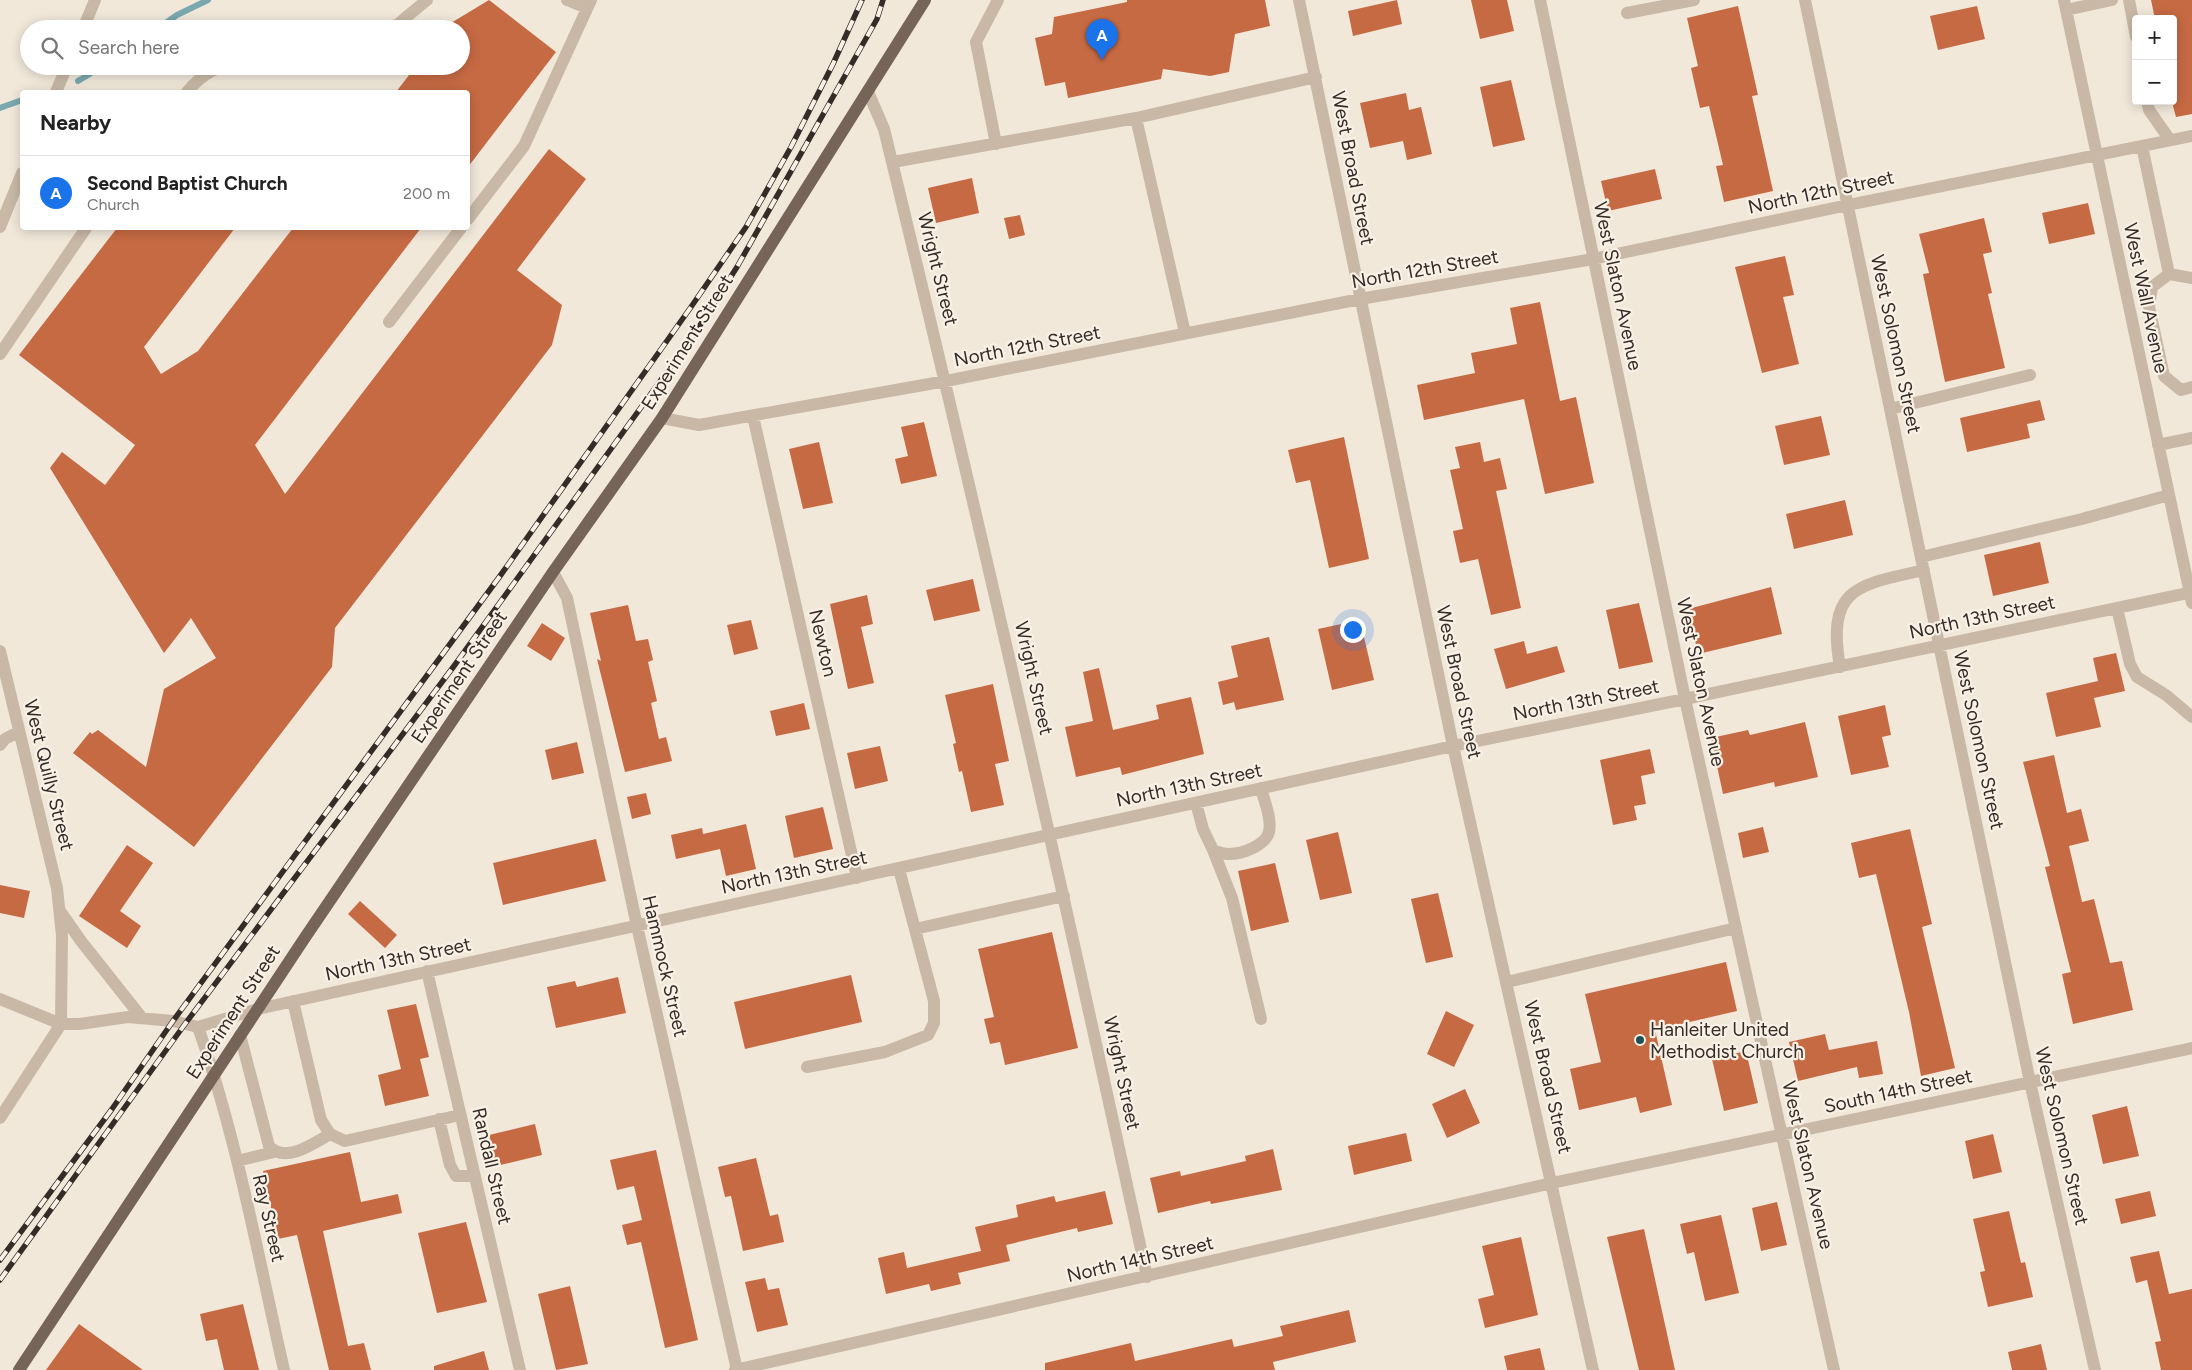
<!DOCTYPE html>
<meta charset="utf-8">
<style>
:root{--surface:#fff;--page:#f6f6f6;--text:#222;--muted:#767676;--line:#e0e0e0;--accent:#1a73e8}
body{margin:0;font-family:Figtree,sans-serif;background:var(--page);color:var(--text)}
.controls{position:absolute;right:15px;top:15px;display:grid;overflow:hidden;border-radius:5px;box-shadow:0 2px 12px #0003}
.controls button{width:45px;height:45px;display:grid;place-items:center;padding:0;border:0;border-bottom:1px solid var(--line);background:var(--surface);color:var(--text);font:25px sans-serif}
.you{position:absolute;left:1352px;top:629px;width:18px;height:18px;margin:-12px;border:4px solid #fff;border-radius:50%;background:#1a73e8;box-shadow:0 0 0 8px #1a73e833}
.badge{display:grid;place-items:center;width:32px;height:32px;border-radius:50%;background:var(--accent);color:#fff;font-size:16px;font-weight:700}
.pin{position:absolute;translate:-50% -41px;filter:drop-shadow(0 1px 2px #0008)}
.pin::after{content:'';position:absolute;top:26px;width:18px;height:15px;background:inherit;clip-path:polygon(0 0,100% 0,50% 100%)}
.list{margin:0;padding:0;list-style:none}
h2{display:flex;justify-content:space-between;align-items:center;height:65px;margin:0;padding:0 20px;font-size:21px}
h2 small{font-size:16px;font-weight:400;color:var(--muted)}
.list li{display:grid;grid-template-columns:32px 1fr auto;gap:15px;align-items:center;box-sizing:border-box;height:75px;padding:0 20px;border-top:1px solid var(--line)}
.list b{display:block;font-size:19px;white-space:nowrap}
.list p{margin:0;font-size:16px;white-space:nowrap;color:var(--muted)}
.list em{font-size:16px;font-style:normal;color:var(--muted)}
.icon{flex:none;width:28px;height:28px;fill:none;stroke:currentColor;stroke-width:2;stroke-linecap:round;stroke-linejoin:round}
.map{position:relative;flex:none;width:2192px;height:1370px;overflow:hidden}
.search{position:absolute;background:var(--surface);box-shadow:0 2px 12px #0003;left:20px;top:20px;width:450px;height:55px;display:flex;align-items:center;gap:12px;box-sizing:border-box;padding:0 18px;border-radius:28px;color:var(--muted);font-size:19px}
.panel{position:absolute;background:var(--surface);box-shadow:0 2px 12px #0003;left:20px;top:90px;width:450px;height:140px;border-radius:5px}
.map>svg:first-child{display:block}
</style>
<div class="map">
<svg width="2192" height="1370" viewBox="0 0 2192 1370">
<rect width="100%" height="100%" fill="#f1e8da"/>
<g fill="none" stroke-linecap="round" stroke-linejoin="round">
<path stroke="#79a9af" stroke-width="6" d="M157 29 177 15 208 0
M78 81 103 66
M0 108 22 100"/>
</g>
<path fill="#c66a43" d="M489 0 556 52 468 167V92H396L416 66H461V29H441Z
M1127 0H1265L1270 26 1235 34 1229 72 1210 76 1163 69 1161 79 1068 98 1065 82 1045 86 1035 38 1052 34 1054 17 1127 2Z
M1397 0 1402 24 1353 36 1348 11Z
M1471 0H1507L1514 31 1480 39Z
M2151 0H2192V114L2176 117 2173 106V19H2155Z
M1738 6 1758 95 1752 96 1773 191 1724 202 1716 166 1723 165 1709 106 1700 108 1691 68 1698 66 1687 18Z
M1977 6 1985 39 1938 50 1930 16Z
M1511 80 1525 140 1493 147 1480 87Z
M1406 93 1409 110 1421 107 1432 154 1407 160 1403 141 1370 148 1360 103Z
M549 149 586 179 517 270 562 305 552 345 335 628 332 667 194 847 73 753 90 732 92 734 98 730 146 767 164 689 216 658 191 618 164 653 50 468 62 452 105 485 135 445 19 355 117 228H235L144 347 161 374 198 351 293 228H421L255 445 285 494Z
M1655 169 1662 199 1608 211 1601 181Z
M972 178 979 213 936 223 928 188Z
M2088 203 2095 234 2049 244 2042 213Z
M1020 215 1025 235 1009 239 1004 218Z
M1984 218 1992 252 1983 254 1992 293 1988 294 2005 368 1945 382 1923 274 1929 273 1919 234Z
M1785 256 1794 295 1783 297 1799 364 1762 373 1735 267Z
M1540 302 1560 401 1576 397 1594 483 1545 494 1524 399 1424 420 1417 385 1475 373 1471 353 1517 344 1510 308Z
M2040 400 2045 420 2027 424 2030 438 1967 452 1960 418Z
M1821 416 1830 455 1784 465 1775 426Z
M924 422 937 476 901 484 895 459 908 456 901 427Z
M1344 437 1369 559 1329 568 1310 480 1296 483 1288 450Z
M819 442 833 503 803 509 789 449Z
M1480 442 1484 462 1500 458 1507 489 1496 491 1521 608 1491 615 1478 559 1460 563 1453 531 1463 529 1450 470 1460 468 1455 447Z
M1845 500 1853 535 1794 549 1786 514Z
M2040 542 2049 583 1993 596 1984 555Z
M973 579 980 611 934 621 926 590Z
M1771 587 1782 634 1698 654 1688 609Z
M867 595 873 624 861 627 874 683 848 689 830 604Z
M1639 603 1653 662 1619 669 1606 610Z
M628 605 636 641 648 639 653 660 648 662 657 701 651 703 659 739 666 737 672 761 625 772 597 659 601 661 590 613Z
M751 620 758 649 734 655 727 625Z
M1360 620 1374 680 1332 690 1318 629Z
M542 623 565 638 551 661 527 646Z
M1269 637 1284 700 1236 710 1234 702 1223 705 1218 682 1238 677 1231 646Z
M1524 641 1527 654 1557 646 1565 672 1506 689 1494 649Z
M2116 653 2125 691 2094 698 2101 727 2056 737 2046 693 2098 681 2093 658Z
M1099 668 1113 730 1159 719 1156 705 1191 697 1204 754 1122 775 1120 767 1076 777 1065 727 1093 721 1083 672Z
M993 684 1009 761 995 764 1004 805 971 812 962 771 959 772 953 744 956 743 945 695Z
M804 703 810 729 776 736 770 711Z
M1885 705 1891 735 1882 737 1889 767 1851 775 1838 716Z
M1805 722 1818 777 1775 787 1774 782 1723 794 1711 738 1748 730 1750 735Z
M577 742 584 773 552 780 545 750Z
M880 746 888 781 855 789 847 753Z
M1650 749 1655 773 1641 776 1646 804 1634 806 1637 820 1613 825 1600 760Z
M2054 755 2067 813 2081 809 2089 841 2069 846 2082 902 2094 899 2110 963 2122 961 2133 1010 2073 1024 2062 974 2071 972 2045 867 2050 866 2023 762Z
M646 793 651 814 632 819 627 797Z
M823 807 833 849 794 858 785 816Z
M746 824 756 869 726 876 720 849 676 859 671 835 702 828 703 834Z
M1763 827 1769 852 1743 858 1738 833Z
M1910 829 1932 924 1922 927 1955 1068 1921 1076 1909 1012 1876 874 1859 878 1851 843Z
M1338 832 1352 893 1320 900 1306 840Z
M596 839 606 881 503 905 493 863Z
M127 845 153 863 120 911 141 926 127 948 79 916Z
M1275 863 1289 922 1251 931 1238 871Z
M0 885 30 891 24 918 0 913Z
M1438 893 1453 957 1426 963 1411 899Z
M360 901 397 935 385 948 348 914Z
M1052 932 1078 1048 1005 1065 1000 1042 990 1044 984 1019 994 1017 978 949Z
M1726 962 1737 1011 1655 1030 1672 1105 1640 1113 1636 1097 1579 1110 1570 1069 1601 1062 1585 994Z
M851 975 862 1022 745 1049 734 1002Z
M618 977 626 1013 556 1028 547 987 575 981 577 987Z
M416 1004 429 1057 420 1059 429 1096 385 1106 378 1075 401 1069 387 1010Z
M1446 1011 1474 1025 1454 1067 1427 1054Z
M1825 1034 1829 1050 1877 1041 1883 1074 1859 1078 1857 1067 1798 1081 1789 1042Z
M1746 1051 1758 1103 1724 1111 1712 1059Z
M1465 1089 1480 1123 1447 1138 1432 1104Z
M2127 1106 2139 1156 2103 1164 2092 1115Z
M535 1124 542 1155 496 1166 489 1135Z
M1406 1133 1412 1161 1354 1175 1348 1146Z
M1993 1134 2002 1172 1973 1179 1965 1141Z
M1273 1149 1282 1190 1211 1204 1210 1201 1158 1213 1150 1178 1180 1171 1181 1176 1246 1161 1245 1156Z
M656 1150 698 1340 665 1348 641 1242 627 1245 622 1225 642 1220 634 1186 617 1190 610 1160Z
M350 1152 361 1202 398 1194 402 1213 323 1231 348 1346 364 1343 371 1370H329L297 1235 278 1239 263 1171Z
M756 1158 770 1216 778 1214 784 1242 743 1251 731 1196 725 1197 718 1167Z
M1105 1191 1113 1224 1078 1232 1077 1228 1006 1245 1010 1261 958 1273 961 1284 931 1291 929 1284 886 1294 878 1258 904 1252 907 1268 981 1251 975 1227 1018 1217 1016 1205 1054 1196 1056 1202Z
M2150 1191 2156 1216 2121 1224 2115 1199Z
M1777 1202 1787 1245 1761 1251 1752 1208Z
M2009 1211 2021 1263 2025 1262 2033 1297 1988 1307 1980 1272 1985 1271 1973 1219Z
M1721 1215 1739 1293 1705 1301 1694 1252 1687 1254 1680 1224Z
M466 1222 487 1302 437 1313 418 1233Z
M1644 1229 1660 1302 1675 1370H1639L1607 1237Z
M1521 1237 1538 1315 1485 1328 1478 1299 1494 1295 1482 1246Z
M2159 1251 2169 1294 2192 1289V1370H2161L2155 1342 2161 1341 2147 1280 2136 1283 2130 1257Z
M765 1278 768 1290 779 1288 788 1325 757 1332 745 1282Z
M570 1286 588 1364 556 1370 538 1294Z
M243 1304 259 1370H224L217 1339 206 1341 200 1314Z
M1349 1310 1356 1342 1273 1362 1275 1370H1045V1363L1131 1343 1135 1361 1232 1339 1234 1347 1283 1336 1280 1326Z
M79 1324 143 1370H46Z
M2041 1344 2047 1370H2012L2008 1352Z
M1540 1348 1545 1370H1507L1504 1356Z
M484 1351 489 1370H434V1366Z"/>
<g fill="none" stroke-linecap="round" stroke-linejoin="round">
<path stroke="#c9b8a6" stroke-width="12" d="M567 0 587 8
M1299 0 1453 746 1593 1370
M1540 0 1685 699 1834 1370
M1805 0 2030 1082 2095 1370
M2064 0 2192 603
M2129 0 2136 37
M2066 10 2112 0
M1627 13 1694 0
M83 29 95 0
M392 29 427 0
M263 66 285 68 311 66
M56 92 67 66
M187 92C197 80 209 69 226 66
M868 92 884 129C977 510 1064 893 1147 1277
M2147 101 2149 110 2170 140
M996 144 976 42 998 0
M2142 146 2169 274
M893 162 1136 118
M468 219 524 146 591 0
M0 227 22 173
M2192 278 2169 274 2152 287 2149 307 2164 376 2181 390 2192 387
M389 322 461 228
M1185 333 1136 118 1316 77
M0 354 86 228
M1890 409 2030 375
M753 416 857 878
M662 418 699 425 946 381 1360 299 1593 259 1848 205 2192 136
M2158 445 2192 438
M1921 557 2082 519 2169 495
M553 572 567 598 637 926 737 1370
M2117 608 2130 664 2137 677 2166 695 2192 717
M0 651 57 888 62 936 61 1024 0 1118
M1840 667C1826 587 1858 585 1924 570
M0 745 5 739 18 732
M1196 803 1203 829 1213 850C1218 852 1224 854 1229 854 1242 854 1265 846 1269 832 1272 818 1264 801 1261 788
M1213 850 1232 898 1261 1019
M60 911 81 941 142 1018
M915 929 1064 896
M427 971 520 1370
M1507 982 1736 928
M0 999 61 1024H79L128 1017 173 1021 198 1027 258 1009 1453 746 1685 699 2192 592
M293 1001 321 1120 330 1134 345 1141 460 1115
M198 1027C237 1138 258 1256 284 1370
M240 1035 269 1146C285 1164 313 1144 330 1134
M807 1067 885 1052 928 1035 934 1023V1001L899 869
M439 1119 450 1165 456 1176H475
M237 1161 274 1152
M735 1370 1552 1183 2192 1048"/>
<path stroke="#776458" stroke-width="12" d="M19 1370 304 939 553 572 662 418 925 0"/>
<g stroke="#352c27" stroke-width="5.5">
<path id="rail" d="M0 1260 112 1109 173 1021 500 576 691 307 746 227 791 147 833 64 862 0
M0 1280 185 1024 454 666 697 330 737 267 877 19 883 0"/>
</g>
<use href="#rail" stroke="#f9f1e6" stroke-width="4" stroke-dasharray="11" stroke-linecap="butt"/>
</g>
<circle fill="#1c5057" stroke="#f9f1e6" stroke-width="2" cx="1640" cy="1040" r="5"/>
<g text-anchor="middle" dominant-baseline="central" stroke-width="4.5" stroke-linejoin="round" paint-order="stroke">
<g font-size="19" fill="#352c27" stroke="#f9f1e6">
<text transform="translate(1353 168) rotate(79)">West Broad Street</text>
<text transform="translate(1821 192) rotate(-12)">North 12th Street</text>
<text transform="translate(938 269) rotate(76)">Wright Street</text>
<text transform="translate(1425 269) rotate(-10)">North 12th Street</text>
<text transform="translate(1618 286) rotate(78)">West Slaton Avenue</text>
<text transform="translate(2146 298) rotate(78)">West Wall Avenue</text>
<text transform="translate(687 342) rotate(-58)">Experiment Street</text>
<text transform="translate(1896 344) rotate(78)">West Solomon Street</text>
<text transform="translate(1027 346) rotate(-11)">North 12th Street</text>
<text transform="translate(1982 617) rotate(-12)">North 13th Street</text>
<text transform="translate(823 643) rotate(77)">Newton</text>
<text transform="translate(459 677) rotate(-56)">Experiment Street</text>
<text transform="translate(1034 678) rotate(77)">Wright Street</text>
<text transform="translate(1459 682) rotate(78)">West Broad Street</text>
<text transform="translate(1701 682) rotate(78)">West Slaton Avenue</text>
<text transform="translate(1586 700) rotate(-11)">North 13th Street</text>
<text transform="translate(1979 740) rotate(78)">West Solomon Street</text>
<text transform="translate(49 775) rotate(76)">West Quilly Street</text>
<text transform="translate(1189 785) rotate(-12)">North 13th Street</text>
<text transform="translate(794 872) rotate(-12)">North 13th Street</text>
<text transform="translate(398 959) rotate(-12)">North 13th Street</text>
<text transform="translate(665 966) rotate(77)">Hammock Street</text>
<text transform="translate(233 1012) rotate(-57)">Experiment Street</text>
<text transform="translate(1122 1073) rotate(78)">Wright Street</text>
<text transform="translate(1548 1077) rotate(77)">West Broad Street</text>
<text transform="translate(1898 1091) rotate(-12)">South 14th Street</text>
<text transform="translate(2062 1136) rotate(77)">West Solomon Street</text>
<text transform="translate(1808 1165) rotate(77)">West Slaton Avenue</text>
<text transform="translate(492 1166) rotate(77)">Randall Street</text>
<text transform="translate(269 1218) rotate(77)">Ray Street</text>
<text transform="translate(1140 1259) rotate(-13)">North 14th Street</text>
</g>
<g font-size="19" fill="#352c27" stroke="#f9f1e6" text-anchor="start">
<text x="1650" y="1029">Hanleiter United<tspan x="1650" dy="22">Methodist Church</tspan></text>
</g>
</g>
</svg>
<div class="controls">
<button>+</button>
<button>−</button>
</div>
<div class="you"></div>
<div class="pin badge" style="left:1102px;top:60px">A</div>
<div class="search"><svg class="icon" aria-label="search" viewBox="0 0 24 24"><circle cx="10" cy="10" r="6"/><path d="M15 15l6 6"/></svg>Search here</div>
<section class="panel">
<h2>Nearby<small></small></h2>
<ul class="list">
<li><span class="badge">A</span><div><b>Second Baptist Church</b><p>Church</p></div><em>200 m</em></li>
</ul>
</section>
</div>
